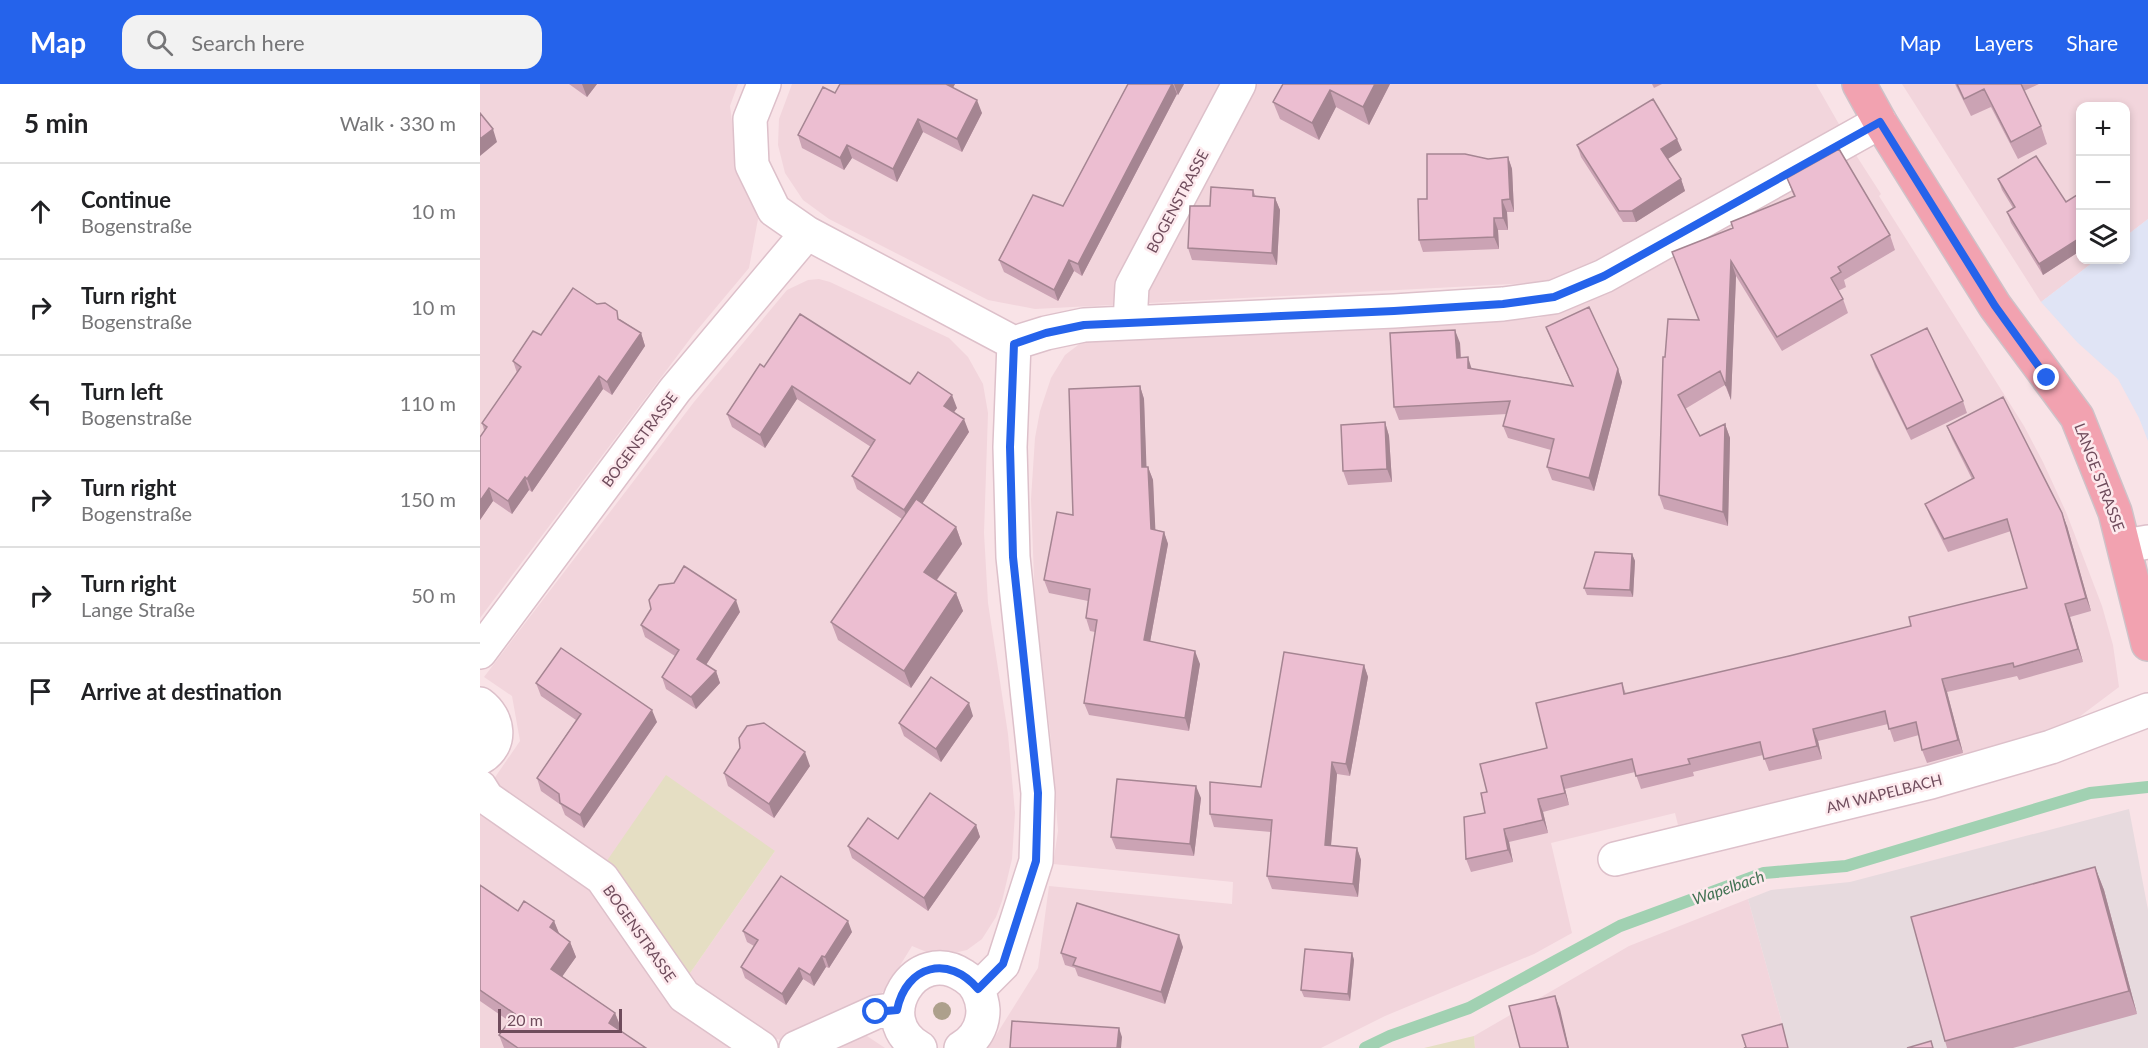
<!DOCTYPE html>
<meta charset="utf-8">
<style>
:root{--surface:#fff;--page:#f2f2f2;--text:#202124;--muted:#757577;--line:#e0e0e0;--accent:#2563eb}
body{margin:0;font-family:Lato,sans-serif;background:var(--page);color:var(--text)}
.controls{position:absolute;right:18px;top:18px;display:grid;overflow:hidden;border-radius:12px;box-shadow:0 3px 9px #0003}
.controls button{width:54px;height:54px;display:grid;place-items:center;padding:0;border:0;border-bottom:2px solid var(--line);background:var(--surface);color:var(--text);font:30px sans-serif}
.scale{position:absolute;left:18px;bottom:15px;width:124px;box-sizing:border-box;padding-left:6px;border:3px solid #6f4c5c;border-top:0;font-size:16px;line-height:21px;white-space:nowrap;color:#6f4c5c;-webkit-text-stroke:4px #fde9ed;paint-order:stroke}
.stop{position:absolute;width:18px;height:18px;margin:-14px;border:4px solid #2563eb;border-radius:50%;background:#fff}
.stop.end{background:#2563eb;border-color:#fff;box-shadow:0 2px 6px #0008}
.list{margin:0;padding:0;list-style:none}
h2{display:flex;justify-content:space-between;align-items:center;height:78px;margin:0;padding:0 24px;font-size:26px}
h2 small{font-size:20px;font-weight:400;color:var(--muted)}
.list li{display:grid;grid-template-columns:39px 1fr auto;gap:18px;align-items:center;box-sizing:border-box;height:96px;padding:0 24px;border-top:2px solid var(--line)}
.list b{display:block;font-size:22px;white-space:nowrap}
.list p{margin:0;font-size:20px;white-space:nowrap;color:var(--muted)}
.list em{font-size:20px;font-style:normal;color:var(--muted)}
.icon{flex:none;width:33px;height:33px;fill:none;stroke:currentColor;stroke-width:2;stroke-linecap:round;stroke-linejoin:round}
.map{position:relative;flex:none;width:1668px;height:964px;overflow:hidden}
header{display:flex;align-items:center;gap:36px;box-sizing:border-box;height:84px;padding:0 30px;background:var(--accent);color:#fff}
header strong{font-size:28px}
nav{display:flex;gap:33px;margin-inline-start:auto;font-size:21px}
.search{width:420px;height:54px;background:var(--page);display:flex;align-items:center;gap:15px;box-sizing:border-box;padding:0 21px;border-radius:18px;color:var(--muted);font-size:22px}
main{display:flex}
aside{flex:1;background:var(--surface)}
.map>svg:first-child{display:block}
</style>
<header>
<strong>Map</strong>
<div class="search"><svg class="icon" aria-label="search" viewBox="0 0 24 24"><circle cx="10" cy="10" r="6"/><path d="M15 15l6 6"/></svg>Search here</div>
<nav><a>Map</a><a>Layers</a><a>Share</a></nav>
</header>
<main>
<aside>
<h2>5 min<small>Walk · 330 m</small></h2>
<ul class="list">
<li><svg class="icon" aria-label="ahead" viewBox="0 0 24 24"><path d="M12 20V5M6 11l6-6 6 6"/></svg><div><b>Continue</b><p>Bogenstraße</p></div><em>10 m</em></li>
<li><svg class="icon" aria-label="right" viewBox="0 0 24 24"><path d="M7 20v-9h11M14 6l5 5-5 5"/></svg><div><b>Turn right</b><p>Bogenstraße</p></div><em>10 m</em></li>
<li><svg class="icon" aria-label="left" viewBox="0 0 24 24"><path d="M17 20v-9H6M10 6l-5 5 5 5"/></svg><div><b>Turn left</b><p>Bogenstraße</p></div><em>110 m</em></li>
<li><svg class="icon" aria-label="right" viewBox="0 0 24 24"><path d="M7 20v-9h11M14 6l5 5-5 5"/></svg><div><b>Turn right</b><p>Bogenstraße</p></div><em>150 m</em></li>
<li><svg class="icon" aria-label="right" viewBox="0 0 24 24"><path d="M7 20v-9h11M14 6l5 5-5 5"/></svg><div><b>Turn right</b><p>Lange Straße</p></div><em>50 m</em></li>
<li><svg class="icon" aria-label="arrive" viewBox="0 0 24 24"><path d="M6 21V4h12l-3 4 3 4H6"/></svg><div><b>Arrive at destination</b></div></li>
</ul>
</aside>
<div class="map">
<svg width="1668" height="964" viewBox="0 0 1668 964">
<rect width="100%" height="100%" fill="#f9e3e7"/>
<path fill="#f2d5dc" d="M0 0H258L250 22 258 85 278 135 269 184 213 251 0 534Z
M312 0H1336L1360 42 1121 175 1069 198 555 225 508 216 349 135 323 116 305 89 298 61 299 35Z
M1422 0H1668V135L1646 152V22H1600V176H1616L1561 218Z
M1374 68 1401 110 1399 112 1544 342 1563 378 1586 428 1622 522 1633 561 1639 603 1587 642 1447 682 1198 741 1195 729 1071 759 1092 849 1054 870 905 932 841 964H508L558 884 569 802 752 820 753 798 573 780 578 747 570 648 555 520 551 415 555 354 560 327 571 294 585 271 602 258 626 249 894 246 1058 234 1106 219 1133 200Z
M339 195 350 198 469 254 488 273 503 300 508 329 504 449 508 519 528 650 535 729 532 775 522 817 516 833 502 855 487 866 469 870 449 869 432 862 405 906 390 919 319 952 300 956 282 950 206 895 295 767 124 781 9 702 40 657 32 612 4 593 214 318 307 206 328 196Z
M0 727 114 804 260 964H0Z
M1268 815 1309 964H995L994 952 1149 862Z
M384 950 405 964H354Z"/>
<path fill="#e7dade" d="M1649 725 1668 826V964H1309L1268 815 1291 806 1370 798Z"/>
<path fill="#e0e4f5" d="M1668 135V357L1659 334 1638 295 1597 258 1561 218 1616 176H1646V152Z"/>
<path fill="#e5dec3" d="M186 691 295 767 206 895 124 781Z
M994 952 995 964H944Z"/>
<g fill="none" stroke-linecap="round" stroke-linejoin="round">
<path stroke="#a1d1b2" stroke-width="12" d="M885 964 910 952 989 924 1140 842 1284 789 1366 782 1610 709 1668 703"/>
<g stroke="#ddc0ca" stroke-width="36">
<path id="minor" d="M284 0 270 35 272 81 294 126 327 149 534 259 566 249 604 241 914 227 1023 220 1074 213 1124 192 1400 38
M650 239 652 202 759 0
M1645 462 1668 458
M0 568 195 306 327 149
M0 620C19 634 23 661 0 674
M0 703 7 714 122 794 204 912 281 964
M1135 775 1451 698 1571 663 1668 626
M498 905 523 880 556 777 558 709 533 473 530 363 534 259
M316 964 396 928 418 925
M440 964C389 936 435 859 484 892 496 899 502 912 503 926 503 942 495 956 481 964"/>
</g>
<g stroke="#cec2c8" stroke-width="36">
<path id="major" d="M1379 0 1400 38 1515 222 1597 333 1635 428 1668 560"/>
</g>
<use href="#minor" stroke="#fff" stroke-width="33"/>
<use href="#major" stroke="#f2a2b0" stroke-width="33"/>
</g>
<circle fill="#ada08c" cx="462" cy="927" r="9"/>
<path fill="#cba3b4" d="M89 0H117L107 13Z
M360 0H475L473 3 502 29 482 68 443 48 417 98 372 74 364 86 322 64 318 51 355 9Z
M648 0H704L698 11 697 10 602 192 594 187 578 217 524 188 519 176 583 122Z
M803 0H910L889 41 856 23 839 56 800 35 793 18Z
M1172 0H1182L1174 4Z
M1475 0H1559L1544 7 1561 42 1567 60 1538 75 1511 23 1491 32Z
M1097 61 1202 66 1188 75 1201 95 1205 107 1156 138H1143L1101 73Z
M1028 73 1032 85 1034 128H1027L1028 146H1018L1019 165 943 168 939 156 947 115 1008 75Z
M1307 94 1410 151 1415 166 1364 196 1366 203 1358 207 1363 215 1368 229 1302 267 1256 192 1251 316 1245 301 1205 325 1220 352 1245 340 1250 354 1248 442 1184 425 1179 411 1185 273 1219 236 1192 168 1253 144 1314 113Z
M1518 95 1586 118 1600 109V167L1563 191 1531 139 1527 128 1533 124 1522 106Z
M773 106 776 113 795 114 800 126 797 181 712 176 708 164 730 122Z
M140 235 161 249 165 262 132 311 123 305 52 408 49 406 32 430 13 417 0 436 4 346 2 339 37 289 33 277 61 251Z
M1066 243 1138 285 1142 298 1114 407 1072 396 1067 383 1071 366 1028 354 1023 342 1027 330 919 336 914 323 980 259 981 273 992 285 1092 301 1071 256Z
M1391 271 1483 317 1487 329 1431 356 1395 283Z
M284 283 430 300 477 324 474 328 489 348 442 420 476 443 482 460 457 496 476 509 483 527 431 604 358 556 351 538 422 435 377 405 372 392 391 363 317 315 285 364 252 343 247 330Z
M660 302 664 315 666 383H668L673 396 675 446 684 448 688 460 670 558 720 580 709 647 609 631 604 619 615 548 610 547 606 534 608 517 569 509 564 496 593 431Z
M905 338 909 352 912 398 868 401 863 387Z
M1467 342 1587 442 1611 527 1590 533 1603 578 1539 596 1537 592 1467 608 1483 669 1447 679 1442 666 1439 651 1414 658 1408 640 1338 657 1342 675 1289 687 1283 671 1213 688 1214 692 1161 705 1155 688 1085 705 1089 721 1063 728 1068 749 1029 758 1033 778 991 788 986 775 1005 729 1007 708 1067 664 1142 599 1146 610 1309 572 1431 542 1547 504 1531 447 1468 468 1450 432 1445 420 1492 395 1472 355Z
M1152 470 1155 477 1153 513 1107 511 1104 504Z
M260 528 226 581 236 587 240 599 216 625 186 605 182 593 195 572 165 553 161 541Z
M884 581 888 593 870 692 857 690 851 761 877 764 881 776 878 813 792 805 787 792 791 748 734 743 730 730 781 703Z
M56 599 177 638 104 744 85 731 81 721 61 707 57 694 96 636 61 612Z
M493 632 461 678 424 652 419 639Z
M330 682 294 734 248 702 244 689Z
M721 714 714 772 636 765 631 753Z
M496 741 500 753 448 827 372 774 368 762 418 755Z
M1615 783 1624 806 1657 930 1533 964H1467L1465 957Z
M0 801 38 827 74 837 79 849 90 858 96 873 82 892 135 929 141 944 139 946 166 964H24L19 951 29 937 0 917Z
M263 847 372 848 349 884 346 883 334 902 323 895 306 921 265 894 261 883 274 862 267 858Z
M703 863 685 920 598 892 595 884 585 881 581 869Z
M872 869 874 876 870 917 824 913 821 906Z"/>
<path fill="#a58592" d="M102 0H117L107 13Z
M465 0H475L469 11Z
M692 0H693L697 10 602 192 598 180Z
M694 0H704L698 11Z
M895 0H910L889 41 883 23Z
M850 6 856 23 839 56 832 39Z
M497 16 502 29 482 68 477 55Z
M438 35 443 48 417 98 413 85Z
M13 45 17 58 0 72V55Z
M1197 55 1202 66 1186 76 1181 65Z
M367 61 372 74 364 86 360 74Z
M1028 73 1032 85 1034 128 1030 115Z
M1201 95 1205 107 1156 138 1152 127Z
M795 114 800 126 797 181 792 169Z
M1022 116 1027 128 1028 146 1023 134Z
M1014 134 1018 146 1019 165 1014 153Z
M1600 154V167L1563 191 1559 180Z
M589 176 594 187 578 217 574 206Z
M1251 177 1256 192 1251 316 1246 302Z
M975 246 980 259 981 286 977 274Z
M161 249 165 262 132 311 127 298Z
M988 273 992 286 988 284Z
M1138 285 1142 298 1114 407 1109 394Z
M119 292 123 305 52 408 47 395Z
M312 302 317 315 285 364 280 351Z
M660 302 664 315 667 396 662 383Z
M472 311 477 324 469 335 464 322Z
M484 335 489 348 429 440 424 426Z
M905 338 909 352 912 398 907 385Z
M1245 340 1250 354 1248 442 1243 428Z
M668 383 673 396 676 458 671 445Z
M45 393 49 406 32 430 28 417Z
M9 404 13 417 0 436V417Z
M1582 429 1587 442 1611 527 1606 514Z
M476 443 482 460 450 505 444 488Z
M684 448 688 460 668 569 664 556Z
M1152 470 1155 477 1153 513 1150 506Z
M476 509 483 527 431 604 424 587Z
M256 516 260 528 222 587 217 575Z
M1585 520 1590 533 1603 578 1598 565Z
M715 567 720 580 709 647 705 634Z
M884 581 888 593 870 692 866 680Z
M236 587 240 599 216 625 211 613Z
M1462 595 1467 608 1483 669 1478 656Z
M489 619 493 632 461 678 456 665Z
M172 626 177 638 104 744 100 731Z
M1333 645 1338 657 1342 675 1337 662Z
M325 668 330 682 294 734 289 720Z
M852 678 857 690 850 773 845 761Z
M1081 692 1085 705 1089 721 1085 709Z
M716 702 721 714 714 772 710 760Z
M1058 715 1063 728 1068 749 1063 736Z
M496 741 500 753 448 827 444 814Z
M1024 745 1029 758 1033 778 1028 766Z
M877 764 881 776 878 813 873 800Z
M1615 783 1624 806 1657 930 1649 907Z
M74 837 80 852 70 843Z
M368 837 372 848 349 884 345 873Z
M699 851 703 863 685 920 681 908Z
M90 858 96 873 77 900 71 885Z
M872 869 874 876 870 917 868 910Z
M342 872 346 883 334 902 330 891Z
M319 884 323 895 306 921 302 910Z
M1075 912 1080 925 1089 964H1088Z
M135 929 141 944 134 954 129 939Z
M639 944 642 953 641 964H637Z"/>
<path fill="#ecbed1" stroke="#a58592" stroke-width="1.5" d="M360 0H466L497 16 477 55 438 35 413 85 367 61 360 74 318 51 343 3 355 9Z
M648 0H692L598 180 589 176 574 206 519 176 553 111 583 122Z
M803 0H895L883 23 850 6 832 39 793 18Z
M1477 0H1541L1561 42 1531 58 1504 5 1484 15Z
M1173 15 1197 55 1181 65 1201 95 1152 127H1139L1097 61Z
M0 29 13 45 0 55Z
M1359 65 1410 151 1358 183 1361 188 1351 194 1363 215 1297 253 1251 177 1246 302 1240 287 1198 311 1220 352 1245 340 1243 428 1179 411 1183 273H1185L1188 235 1219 236 1192 168 1253 144 1251 138 1315 112 1307 94Z
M947 70H985L1008 75 1028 73 1030 115 1022 116 1023 134H1014V153L939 156 938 115H947Z
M1556 72 1586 118 1600 109V154L1559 180 1527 128 1535 123 1518 95Z
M731 103 773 106V112L795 114 792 169 708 164 710 122H730Z
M93 204 117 220 125 219 137 227 138 235 161 249 127 298 119 292 47 395 45 393 28 417 9 404 0 417V353L7 343 2 339 41 283 33 277 53 247 61 251Z
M1109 223 1138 285 1109 394 1067 383 1074 355 1023 342 1030 317 914 323 910 249 975 246 977 274 988 273V284L1093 302 1066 243Z
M320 230 430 300 438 288 472 311 464 322 484 335 424 426 372 392 395 356 312 302 280 351 247 330 280 280 284 283Z
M1447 244 1483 317 1427 345 1391 271Z
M660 302 662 383H668L671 445 684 448 664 556 715 567 705 634 604 619 617 536 606 534 610 505 564 496 577 428 593 431 589 305Z
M1523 313 1582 429 1606 514 1585 520 1598 565 1534 583 1533 579 1462 595 1478 656 1442 666 1436 638 1409 645 1405 627 1333 645 1337 662 1284 675 1280 658 1208 675 1210 680 1156 692 1152 675 1081 692 1085 709 1058 715 1063 736 1024 745 1028 766 986 775 984 733 1005 729 1001 709 1007 708 1000 680 1067 664 1056 619 1142 599 1144 610 1309 572 1431 542 1429 533 1547 504 1527 435 1464 455 1445 420 1494 394 1467 342Z
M905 338 907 385 863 387 861 341Z
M436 415 476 443 444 488 476 509 424 587 351 538Z
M1115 468 1152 470 1150 506 1104 504Z
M204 482 256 516 217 575 236 587 211 613 182 593 199 566 161 541 171 525 169 516 179 501 194 499Z
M81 564 172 626 100 731 80 719 79 710 57 694 101 630 56 599Z
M804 568 884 581 866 680 852 678 845 761 877 764 873 800 787 792 792 736 730 730V698L781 703Z
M451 593 489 619 456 665 419 639Z
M284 639 325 668 289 720 244 689 260 664 259 654 267 642Z
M637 695 716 702 710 760 631 753Z
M450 709 496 741 444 814 368 762 388 734 418 755Z
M1615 783 1649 907 1465 957 1431 833Z
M301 792 368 837 345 873 342 872 330 891 319 884 302 910 261 883 278 856 263 847Z
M0 801 38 827 44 817 74 837 70 843 90 858 71 885 135 929 129 939 166 964H38L19 951 35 930 0 906Z
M597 819 699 851 681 908 593 881 596 874 581 869Z
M825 865 872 869 868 910 821 906Z
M1075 912 1088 964H1040L1029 922Z
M532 937 639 944 637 964H530Z
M1302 940 1308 964H1264L1266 963 1262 951Z
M1451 957 1453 964H1427Z"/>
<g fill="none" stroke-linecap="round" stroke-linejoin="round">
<path stroke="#2563eb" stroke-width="8" d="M396 928 417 926C426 881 469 870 498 905L523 880 556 777 558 709 533 473 530 363 534 260 566 249 604 241 914 227 1023 220 1074 213 1124 192 1400 38 1515 222 1567 294"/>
</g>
<g text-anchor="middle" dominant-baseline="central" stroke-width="5" stroke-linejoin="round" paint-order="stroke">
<g font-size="15" fill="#6f4c5c" stroke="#fde9ed">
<text transform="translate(697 117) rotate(-62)">BOGENSTRASSE</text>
<text transform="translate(159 355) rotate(-53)">BOGENSTRASSE</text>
<text transform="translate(1620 393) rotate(69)">LANGE STRASSE</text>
<text transform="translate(1404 709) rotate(-14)">AM WAPELBACH</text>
<text transform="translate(160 849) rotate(55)">BOGENSTRASSE</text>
</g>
<g font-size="16" font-style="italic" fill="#427253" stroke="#fde9ed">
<text transform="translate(1248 803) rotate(-19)">Wapelbach</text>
</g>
</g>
</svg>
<div class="controls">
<button>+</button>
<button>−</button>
<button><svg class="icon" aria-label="layers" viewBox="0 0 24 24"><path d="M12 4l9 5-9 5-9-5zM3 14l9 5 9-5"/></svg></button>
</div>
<div class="scale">20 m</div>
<div class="stop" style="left:396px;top:928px"></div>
<div class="stop end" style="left:1567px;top:294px"></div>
</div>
</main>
